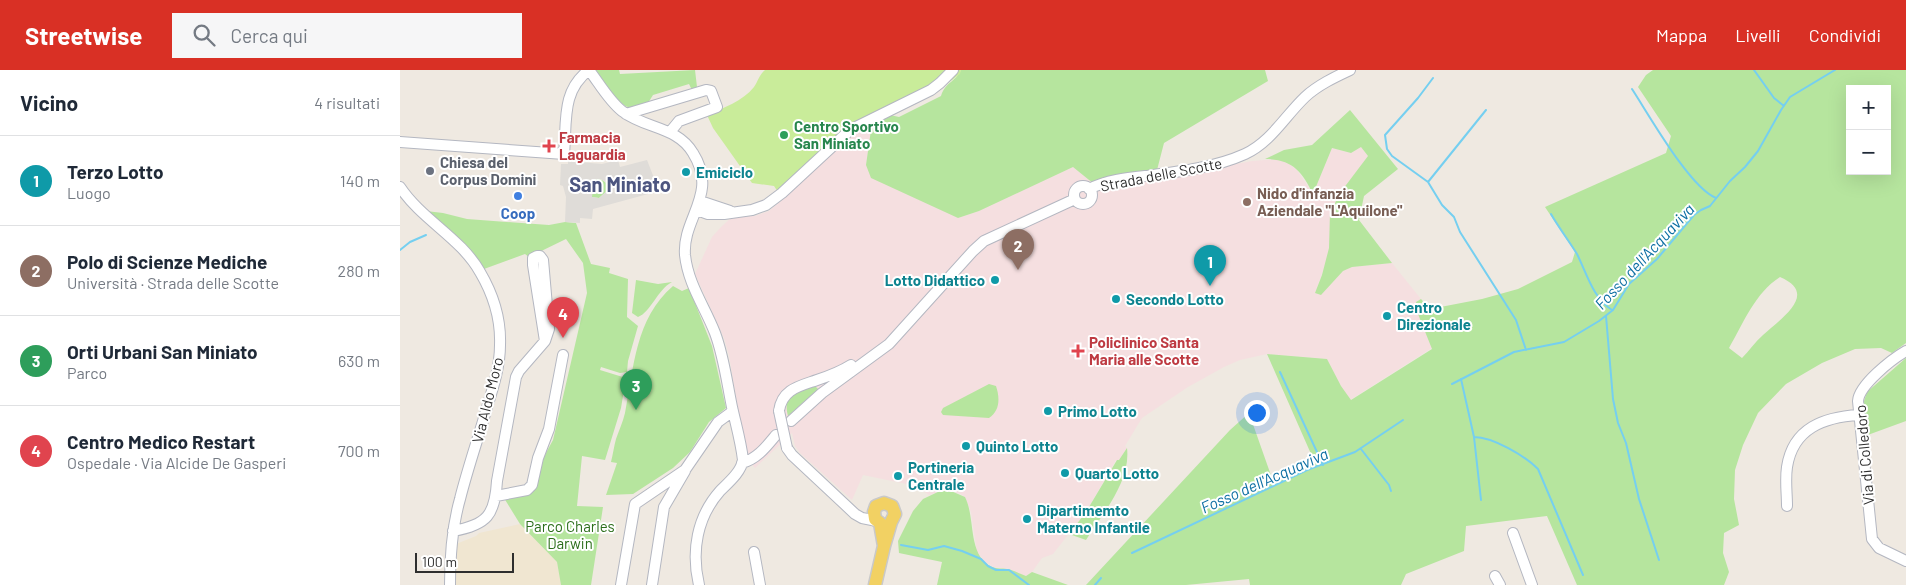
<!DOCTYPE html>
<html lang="it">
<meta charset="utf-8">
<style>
:root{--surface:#fff;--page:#f6f6f7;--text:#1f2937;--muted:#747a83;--line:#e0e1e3;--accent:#d93025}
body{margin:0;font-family:Barlow,sans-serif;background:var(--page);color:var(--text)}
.controls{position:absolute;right:15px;top:15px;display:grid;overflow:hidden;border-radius:0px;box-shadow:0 5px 20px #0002}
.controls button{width:45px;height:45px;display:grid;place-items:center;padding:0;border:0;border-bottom:1px solid var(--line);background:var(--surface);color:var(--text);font:25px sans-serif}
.scale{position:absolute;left:15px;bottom:12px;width:99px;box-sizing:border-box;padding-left:5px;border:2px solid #2e2e2e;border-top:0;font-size:14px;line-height:18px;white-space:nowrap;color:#2e2e2e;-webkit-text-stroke:4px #fff;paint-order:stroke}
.you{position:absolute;left:856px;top:342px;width:18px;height:18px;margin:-12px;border:4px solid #fff;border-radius:50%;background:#1a73e8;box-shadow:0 0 0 8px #1a73e833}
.badge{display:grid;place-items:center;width:32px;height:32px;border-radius:50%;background:var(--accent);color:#fff;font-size:16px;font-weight:700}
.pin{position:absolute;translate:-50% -41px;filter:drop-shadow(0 1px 2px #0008)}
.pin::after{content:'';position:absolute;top:26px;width:18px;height:15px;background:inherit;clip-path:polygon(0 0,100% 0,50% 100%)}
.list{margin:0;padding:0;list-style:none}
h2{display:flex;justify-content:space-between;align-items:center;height:65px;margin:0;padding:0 20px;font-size:21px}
h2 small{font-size:16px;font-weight:400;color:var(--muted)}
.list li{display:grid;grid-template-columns:32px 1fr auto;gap:15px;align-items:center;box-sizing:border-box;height:90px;padding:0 20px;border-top:1px solid var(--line)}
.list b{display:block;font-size:19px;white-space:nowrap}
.list p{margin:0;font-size:16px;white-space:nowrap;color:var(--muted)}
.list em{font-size:16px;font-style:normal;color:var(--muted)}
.icon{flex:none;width:28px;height:28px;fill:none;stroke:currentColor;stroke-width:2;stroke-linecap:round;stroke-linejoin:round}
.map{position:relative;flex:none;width:1506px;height:515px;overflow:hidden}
header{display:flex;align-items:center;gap:30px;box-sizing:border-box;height:70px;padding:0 25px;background:var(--accent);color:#fff}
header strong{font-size:24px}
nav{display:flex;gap:28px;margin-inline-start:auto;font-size:18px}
.search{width:350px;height:45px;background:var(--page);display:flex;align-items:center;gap:12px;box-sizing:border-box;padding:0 18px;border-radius:0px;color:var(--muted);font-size:19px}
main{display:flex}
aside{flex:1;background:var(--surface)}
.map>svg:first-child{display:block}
</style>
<header>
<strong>Streetwise</strong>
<div class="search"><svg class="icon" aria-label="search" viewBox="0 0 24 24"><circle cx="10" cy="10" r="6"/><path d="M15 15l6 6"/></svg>Cerca qui</div>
<nav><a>Mappa</a><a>Livelli</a><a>Condividi</a></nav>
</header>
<main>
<aside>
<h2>Vicino<small>4 risultati</small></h2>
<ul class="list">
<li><span class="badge" style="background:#0f9aa8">1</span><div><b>Terzo Lotto</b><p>Luogo</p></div><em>140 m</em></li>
<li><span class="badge" style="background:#8d6e63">2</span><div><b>Polo di Scienze Mediche</b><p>Università · Strada delle Scotte</p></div><em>280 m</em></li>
<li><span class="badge" style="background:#2e9e5b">3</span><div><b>Orti Urbani San Miniato</b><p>Parco</p></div><em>630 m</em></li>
<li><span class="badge" style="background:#e0444e">4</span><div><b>Centro Medico Restart</b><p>Ospedale · Via Alcide De Gasperi</p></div><em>700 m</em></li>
</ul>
</aside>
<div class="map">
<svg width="1506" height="515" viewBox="0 0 1506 515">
<rect width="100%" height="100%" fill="#efe9e1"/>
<path fill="#f0e6d1" d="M120 454 157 492 161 515H55L56 474 76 466 79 463Z"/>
<path fill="#f5dfe0" d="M472 53 466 95 558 148 579 141 673 97 694 114 790 103 852 91 879 89 887 92 897 100 913 124 932 78 951 83 961 77 969 87 940 123 927 190 915 223 943 201 952 197 992 193 1021 229 1016 232 1018 244 1032 278 950 330 941 316 927 289 867 284 840 290 824 297 788 317 742 348 725 376 727 378 719 391 716 390 686 442 653 484 642 488 632 502 626 506 609 499 593 497 584 491 577 482 571 442 565 427 559 423 551 421H540L529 425 516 416 463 405 452 430 400 383 395 376 392 363 355 398 346 388 329 285 324 268 295 204 312 167 321 157 332 147 355 146 369 141 382 130 447 68Z"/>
<path fill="#b6e59e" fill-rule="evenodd" d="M196 0H219L220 4 295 0 297 17 292 20 289 14 253 25 248 33C242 35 234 38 228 37 218 34 202 9 196 0Z
M561 0H865L868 11 764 73 757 100 694 114 673 97 579 141 558 148 471 108 466 95 472 53 490 45 499 47 541 26C546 11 556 12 561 0Z
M1253 0H1506V273L1492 283 1481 278 1455 279 1422 293 1386 314 1358 343 1343 375 1335 400 1334 429 1339 455 1324 463 1323 483 1329 502 1324 515H1177L1147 446 1066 456 1064 481 1006 504 1001 515H850L849 509 786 515H686L830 360 849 343 873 411 915 393 867 284 927 289 941 316 951 330 1032 279 1018 244 1016 232 1021 229 1030 239 1082 229 1118 219 1172 192 1175 182 1145 137 1266 83 1271 66 1238 17 1246 5ZM1450 19H1487V101H1450ZM1380 207C1420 224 1380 249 1363 265 1355 272 1349 281 1342 288L1329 278C1344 252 1355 223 1380 207Z
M950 40 998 99 964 126 959 150 992 193 952 197 943 201 921 225 915 223 922 205 929 178 930 143 940 123 968 86 961 77 951 83 932 78 913 124C902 101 892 89 865 89L884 80 912 75Z
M193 109C201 109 207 110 209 119L199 128 192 127Z
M26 141 43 143 67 149 149 155 165 152 176 153 191 194 210 198 209 203 228 209 227 247 238 256 228 291 227 302 220 303 201 297 200 300 226 308 221 338 205 390 182 386 177 436 203 437 191 515H161L157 492 120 454 104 428 123 425 153 370 187 223 183 193 166 169 129 187 125 184 84 199 78 190Z
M236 210 258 214 272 212C257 220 251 242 238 247L232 243Z
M273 216 282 221 289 218 312 276 326 338 309 352 290 382 273 398 233 424 206 425 217 393 211 392C213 384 214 376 216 369 219 360 223 352 225 343 234 297 235 249 273 216Z
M1506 288V351L1465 366 1464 331 1467 322Z
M589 314 596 316C600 328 600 341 589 348L543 345 541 342 543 338Z
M414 315 418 319 388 346C382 324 397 322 414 315Z
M727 378C731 411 703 443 686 470L669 464 686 442 717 390H719Z
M540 421H551L565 427C576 449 567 485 592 497 597 499 602 498 607 499 614 500 620 504 626 506L632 502 668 515H537L542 492 499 483 498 471 513 441 523 429Z"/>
<path fill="#c9ec9a" d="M365 0H561L560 4 544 16 490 45 457 60 382 128 374 116 352 113 313 58 307 45C323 38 343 31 354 17 358 11 359 5 365 0Z"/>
<path fill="#dfdcd8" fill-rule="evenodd" d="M218 90 220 97 247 90 259 121 193 139 192 149 180 148V153L165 152 166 127 163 116 160 115 161 94H168V91L202 94ZM193 109H201L208 114 209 119 199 128 192 127Z"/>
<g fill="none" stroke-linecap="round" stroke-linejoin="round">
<path stroke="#75cff0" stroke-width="2" d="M1354 0 1374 28 1384 36
M1033 8 1018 28 985 65 987 79 992 86 1028 112 1042 135 1054 147 1060 162 1116 250 1126 280
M1232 19C1249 45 1290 118 1316 128
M1028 112 1086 40
M1151 144C1159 158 1169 171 1177 184 1187 204 1193 228 1212 240
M0 180 10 172 26 165
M1206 246 1213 329 1218 353 1226 373 1239 429 1259 490
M880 302 923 395
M1061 309 1074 367 1081 430
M1052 314 1114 282 1164 272 1199 251 1213 240 1229 214 1257 189 1294 145 1301 140 1310 136 1330 111 1345 97 1358 81 1381 40 1390 27 1435 0
M1074 367C1093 367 1125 386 1138 399L1183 505
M961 379 989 415 991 421
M501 475 528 480 544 476 562 481 581 489 588 496 596 500H609L629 515
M732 483 907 400 955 382 1003 350
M695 515 701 508"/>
<g stroke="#b4b7c1" stroke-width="12">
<path id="minor" d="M189 0C199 13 209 31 222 41 245 59 277 56 293 83 319 124 282 148 285 185 288 214 305 237 315 263 324 287 327 313 332 337 336 355 341 372 343 390 341 402 329 412 320 421 297 447 291 481 299 515
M226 44 306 20 311 21 317 37 279 51 270 62
M0 72 164 84C167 52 161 21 189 0
M674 125a9 9 0 1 1 18 0a9 9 0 1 1-18 0Z
M0 117C22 150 61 168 80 202 93 224 101 249 100 275 100 295 94 315 88 334 79 366 68 397 60 429 52 457 50 486 50 515
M689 119C707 110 726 108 745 106 777 102 814 98 845 84 871 72 885 46 905 27 918 15 935 7 950 0
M300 131 330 141
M297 140 308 144H324L352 140 366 135 382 123 450 60 531 20 540 13 553 0
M137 186H140L143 190 149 259 145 271 133 195V188Z
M1506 281C1492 289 1459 315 1458 331L1472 469 1479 478 1506 491
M379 341C382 319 400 316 417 310 429 306 440 302 451 295
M391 351 422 323 489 274 573 181 584 171 675 129
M387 378 392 385 455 444 462 448 477 451
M342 393C357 389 366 377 376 365
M96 426 127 420 132 415 138 388 149 359 163 285
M1387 436C1387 423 1385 410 1387 397 1393 358 1424 347 1459 345
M53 461C87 455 95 445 97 411L116 307 119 301 145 271
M1113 463 1132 515
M354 482 360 515
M1095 506 1100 515
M221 515 235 434 285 400 318 352 333 341
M252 515 264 437 285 401"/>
</g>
<g stroke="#c9c9c9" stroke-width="15">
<path id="major" d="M475 515 484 476 491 452 495 444 492 436 484 433 476 436 474 442 475 449 480 453 484 476"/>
</g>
<use href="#minor" stroke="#fff" stroke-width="10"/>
<use href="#major" stroke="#f2d163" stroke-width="12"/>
<g stroke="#b4b7c1" stroke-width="12" stroke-linecap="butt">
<path id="minor-bridge" d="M379 341 387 378"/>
</g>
<use href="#minor-bridge" stroke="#fff" stroke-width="10"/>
</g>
<circle fill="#2e9e5b" stroke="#fff" stroke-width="2" cx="384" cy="65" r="5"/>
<g fill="#e0444e" stroke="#fff" stroke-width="2">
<path d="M146.5 68.5h5v5h5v5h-5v5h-5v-5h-5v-5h5z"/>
<path d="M675.5 273.5h5v5h5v5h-5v5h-5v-5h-5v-5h5z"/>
</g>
<circle fill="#6b7280" stroke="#fff" stroke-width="2" cx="30" cy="101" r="5"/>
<g fill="#0f9aa8" stroke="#fff" stroke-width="2">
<circle cx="286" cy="102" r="5"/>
<circle cx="595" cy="210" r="5"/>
<circle cx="716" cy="229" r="5"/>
<circle cx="987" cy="246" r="5"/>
<circle cx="648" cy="341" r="5"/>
<circle cx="566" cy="376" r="5"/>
<circle cx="665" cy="403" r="5"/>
<circle cx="498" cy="406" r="5"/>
<circle cx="627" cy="449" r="5"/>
</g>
<circle fill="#3f7fe0" stroke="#fff" stroke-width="2" cx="118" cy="126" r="5"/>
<circle fill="#8d6e63" stroke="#fff" stroke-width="2" cx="847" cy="132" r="5"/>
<g text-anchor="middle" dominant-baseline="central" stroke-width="4" stroke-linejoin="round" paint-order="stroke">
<g font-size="15" font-weight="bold" fill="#27864d" stroke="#fff" text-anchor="start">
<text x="394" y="56">Centro Sportivo<tspan x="394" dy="17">San Miniato</tspan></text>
</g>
<g font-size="15" font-weight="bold" fill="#be3a42" stroke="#fff" text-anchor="start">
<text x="159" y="67">Farmacia<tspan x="159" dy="17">Laguardia</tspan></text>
<text x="689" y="272">Policlinico Santa<tspan x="689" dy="17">Maria alle Scotte</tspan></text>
</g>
<g font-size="15" font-weight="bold" fill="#5b616d" stroke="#fff" text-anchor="start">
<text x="40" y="92">Chiesa del<tspan x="40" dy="17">Corpus Domini</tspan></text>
</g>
<g font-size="15" font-weight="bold" fill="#0d838f" stroke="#fff" text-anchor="start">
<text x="296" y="102">Emiciclo</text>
<text x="585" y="210" text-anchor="end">Lotto Didattico</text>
<text x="726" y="229">Secondo Lotto</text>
<text x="997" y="237">Centro<tspan x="997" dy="17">Direzionale</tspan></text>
<text x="658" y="341">Primo Lotto</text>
<text x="576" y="376">Quinto Lotto</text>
<text x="508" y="397">Portineria<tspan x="508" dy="17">Centrale</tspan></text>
<text x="675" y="403">Quarto Lotto</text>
<text x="637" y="440">Dipartimemto<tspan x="637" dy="17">Materno Infantile</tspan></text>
</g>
<g font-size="15" fill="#2e2e2e" stroke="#fff">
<text transform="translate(761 104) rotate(-11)">Strada delle Scotte</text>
<text transform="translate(87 330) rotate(-76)">Via Aldo Moro</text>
<text transform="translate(1464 385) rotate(-95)">Via di Colledoro</text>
</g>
<g font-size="15" font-weight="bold" fill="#785e54" stroke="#fff" text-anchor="start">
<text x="857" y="123">Nido d'infanzia<tspan x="857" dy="17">Aziendale "L'Aquilone"</tspan></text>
</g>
<g font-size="15" font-weight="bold" fill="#366cbe" stroke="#fff">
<text x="118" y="143">Coop</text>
</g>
<g font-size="15" fill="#2c6e1b" stroke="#fff">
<text x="170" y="456">Parco Charles<tspan x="170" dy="17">Darwin</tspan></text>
</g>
<g font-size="16" font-style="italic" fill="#0d6fa3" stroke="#fff">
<text transform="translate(1244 186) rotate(-47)">Fosso dell'Acquaviva</text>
<text transform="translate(864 410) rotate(-24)">Fosso dell'Acquaviva</text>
</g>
<g font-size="20" font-weight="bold" fill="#4d5680" stroke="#fff">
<text x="220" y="114">San Miniato</text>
</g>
</g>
</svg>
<div class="controls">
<button>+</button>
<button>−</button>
</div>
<div class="scale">100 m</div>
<div class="you"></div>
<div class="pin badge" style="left:810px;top:216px;background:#0f9aa8">1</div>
<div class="pin badge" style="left:618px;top:200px;background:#8d6e63">2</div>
<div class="pin badge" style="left:236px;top:340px;background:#2e9e5b">3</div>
<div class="pin badge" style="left:163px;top:268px;background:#e0444e">4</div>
</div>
</main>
